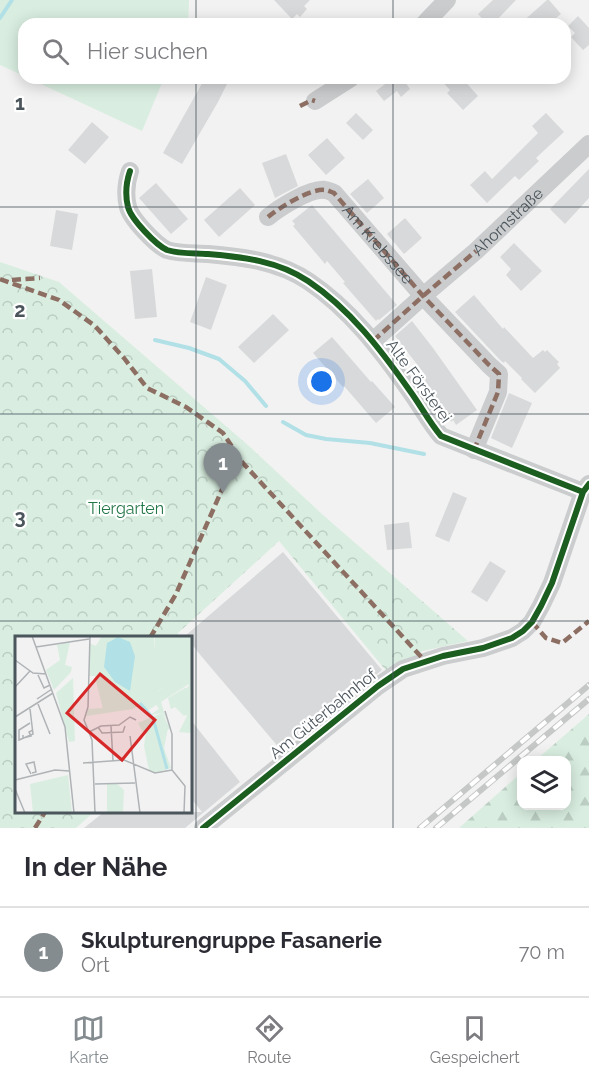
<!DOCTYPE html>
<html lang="de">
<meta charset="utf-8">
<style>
:root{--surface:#fff;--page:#f2f2f3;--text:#2b2b33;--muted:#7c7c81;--line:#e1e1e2;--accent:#858c90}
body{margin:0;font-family:Raleway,sans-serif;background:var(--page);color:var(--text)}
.controls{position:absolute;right:18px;bottom:18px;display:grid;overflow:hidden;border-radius:12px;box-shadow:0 3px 15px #0003}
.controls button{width:54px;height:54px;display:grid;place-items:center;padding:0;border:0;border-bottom:2px solid var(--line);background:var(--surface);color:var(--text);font:30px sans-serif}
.you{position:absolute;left:322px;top:382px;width:21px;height:21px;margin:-15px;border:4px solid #fff;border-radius:50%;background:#1a73e8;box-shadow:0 0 0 9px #1a73e833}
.badge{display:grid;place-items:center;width:39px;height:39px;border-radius:50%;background:var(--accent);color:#fff;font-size:20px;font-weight:700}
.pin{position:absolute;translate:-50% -50px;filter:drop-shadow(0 2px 3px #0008)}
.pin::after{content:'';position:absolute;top:32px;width:21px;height:18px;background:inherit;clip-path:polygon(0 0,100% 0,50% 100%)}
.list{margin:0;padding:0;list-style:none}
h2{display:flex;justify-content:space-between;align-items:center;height:78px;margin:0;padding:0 24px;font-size:26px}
h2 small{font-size:20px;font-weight:400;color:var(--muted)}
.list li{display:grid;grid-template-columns:39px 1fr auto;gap:18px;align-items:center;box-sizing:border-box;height:90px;padding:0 24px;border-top:2px solid var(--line)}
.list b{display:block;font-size:22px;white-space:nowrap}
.list p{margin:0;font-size:20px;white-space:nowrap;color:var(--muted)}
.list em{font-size:20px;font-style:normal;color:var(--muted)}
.icon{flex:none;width:33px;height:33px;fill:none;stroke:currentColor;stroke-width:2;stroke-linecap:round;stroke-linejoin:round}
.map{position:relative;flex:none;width:589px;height:828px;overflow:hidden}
.search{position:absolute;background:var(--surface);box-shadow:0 3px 15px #0003;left:18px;right:18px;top:18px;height:66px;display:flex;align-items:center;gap:15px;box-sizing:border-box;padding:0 21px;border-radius:18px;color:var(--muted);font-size:22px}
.sheet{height:168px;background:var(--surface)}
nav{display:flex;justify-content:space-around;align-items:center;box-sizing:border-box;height:84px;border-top:2px solid var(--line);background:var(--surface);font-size:16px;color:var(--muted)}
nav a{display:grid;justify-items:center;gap:3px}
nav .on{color:var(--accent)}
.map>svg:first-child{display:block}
</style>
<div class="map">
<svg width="589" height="828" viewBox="0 0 589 828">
<defs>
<pattern id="forest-firs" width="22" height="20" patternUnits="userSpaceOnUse" patternTransform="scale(1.5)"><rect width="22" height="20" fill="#d9eee0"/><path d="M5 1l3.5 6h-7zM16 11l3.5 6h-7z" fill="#bccec3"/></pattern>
<pattern id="park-crowns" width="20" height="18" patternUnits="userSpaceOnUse" patternTransform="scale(1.5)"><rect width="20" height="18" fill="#d9eee0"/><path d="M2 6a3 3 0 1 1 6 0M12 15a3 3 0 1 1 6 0" fill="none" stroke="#bccec3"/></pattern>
</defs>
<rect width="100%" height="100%" fill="#f2f2f2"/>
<path fill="#d9eee0" d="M0 0H189L188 24H24V76L0 65Z
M28 78H164L142 131Z"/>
<path fill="url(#forest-firs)" d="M589 714V828H459L521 773 522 806H566V760H536Z"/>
<path fill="url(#park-crowns)" d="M0 262 59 282 249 446 323 515 468 641 423 651 388 673 279 541 178 633V637L16 638V812H94L76 828H0Z"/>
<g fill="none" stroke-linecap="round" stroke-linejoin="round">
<path stroke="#b2e0e7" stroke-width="4" d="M0 18 12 0
M155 340 189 348 219 359 245 381 266 406
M283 422 306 435 326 439 370 443 424 454"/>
</g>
<path fill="#d8d9da" d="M274 0H310L304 6 307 9 300 17 297 14 292 19Z
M493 0H516L493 24H487L478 14Z
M547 0H549L561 14 549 24H520Z
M578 16 589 28V45L583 50 571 37 575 33 568 26Z
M205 78H230L218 102 182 164 163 153Z
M393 78H402L410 89 401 97 397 91 384 101 376 91Z
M439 78H462L478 96 463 110 447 93 450 90Z
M356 113 373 130 363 140 346 123Z
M546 113 564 132 536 158 539 161 519 180 515 176 487 203 470 185 485 171 492 179 538 133 532 126Z
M92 122 109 137 85 164 68 150Z
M327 138 345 158 326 175 308 155Z
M286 154 298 186 275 198 262 163Z
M589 169V198L565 224 550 209Z
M368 179 384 198 367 213 350 194Z
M156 183 188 219 171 234 139 198Z
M240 188 255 205 219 237 204 220Z
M312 205 397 305 379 320 378 319 376 321 343 283 345 282 327 261 325 264 293 226 295 224 292 221Z
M56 210 78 214 72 250 50 246Z
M405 218 422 238 404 254 387 234Z
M514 243 542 271 521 291 506 275 511 269 500 257Z
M152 269 157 317 135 319 130 271Z
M206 277 227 285 211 330 190 322Z
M474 295 503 329 504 327 533 358 543 350 545 352 547 350 559 362 557 364 560 368 535 393 521 379 522 378 505 361 504 363 501 361 455 312Z
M273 314 289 330 254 363 238 347Z
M412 321 433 348 477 410 456 425 453 420 451 422 423 382 426 380 424 377 426 376 395 336Z
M332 337 371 382 372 381 395 407 376 423 344 386 343 387 313 353Z
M509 393 532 403 512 448 491 438Z
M453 492 467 498 449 542 435 536Z
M409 522 412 548 387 550 384 525Z
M283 552 382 670 281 750 202 657 190 642V638L185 636Z
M490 561 506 571 487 602 471 592Z
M190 719 240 782 185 828H84L104 812H202L190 797Z"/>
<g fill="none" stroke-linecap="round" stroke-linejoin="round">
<g stroke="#cacccd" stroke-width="18">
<path d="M424 24 447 0"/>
<path d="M315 101 351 78"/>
<path d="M130 171C126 183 125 195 128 207 131 219 156 245 167 250 180 254 195 253 208 254 243 257 278 261 308 281 350 309 381 350 410 391 421 406 429 422 441 436L583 492"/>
<path id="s1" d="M268 217C279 208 310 188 325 190 328 190 331 192 334 193L423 296 489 365 499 374 498 392 474 450"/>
<path id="s2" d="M373 341 423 296 476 251 589 144"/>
<path d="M203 828 378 686 403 669 443 656 483 648 512 638 523 631 532 622 541 606 552 583 583 492 589 484"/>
</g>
<g stroke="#c6c8c8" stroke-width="6">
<path id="rail" d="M420 828 589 685
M436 828 589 699"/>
</g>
<use href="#rail" stroke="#fff" stroke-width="4" stroke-dasharray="11" stroke-linecap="butt"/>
<path stroke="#8d6e63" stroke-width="4.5" stroke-dasharray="9 4.5" stroke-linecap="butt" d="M300 106 312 100 315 101
M268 217C279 208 310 188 325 190 328 190 331 192 334 193L423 296 489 365 499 374 498 392 474 450
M0 279 59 300 95 326 124 358 147 388 186 407 223 433 242 462 425 661
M12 280 40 278
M373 341 423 296 476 251
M532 622 546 638 562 643 589 621
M150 638 176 594 228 476 242 462
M35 828 45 812"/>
<g stroke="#fff" stroke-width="10">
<path id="cycleway" d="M130 171C126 183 125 195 128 207 131 219 156 245 167 250 180 254 195 253 208 254 243 257 278 261 308 281 350 309 381 350 410 391 421 406 429 422 441 436L583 492
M203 828 378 686 403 669 443 656 483 648 512 638 523 631 532 622 541 606 552 583 583 492 589 484"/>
</g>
<use href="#cycleway" stroke="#1b5e20" stroke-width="6"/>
</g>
<path fill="none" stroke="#4b555c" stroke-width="1.5" stroke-opacity="0.55" d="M196 0V24M393 0V24M196 78V828M393 78V828M0 207H589M0 414H589M0 621H589"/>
<g text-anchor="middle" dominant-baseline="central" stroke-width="4.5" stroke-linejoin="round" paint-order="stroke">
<g font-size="16" fill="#4b555c" stroke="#fff">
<text stroke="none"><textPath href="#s2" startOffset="180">Ahornstraße</textPath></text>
<text stroke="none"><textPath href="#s1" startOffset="141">Am Krebssee</textPath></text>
<text transform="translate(419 381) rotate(54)">Alte Försterei</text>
<text transform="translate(323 714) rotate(-39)">Am Güterbahnhof</text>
</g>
<g font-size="16" fill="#237647" stroke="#fff">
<text x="126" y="508">Tiergarten</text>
</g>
</g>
<g transform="translate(15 636)">
<rect width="177" height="177" fill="#f2f2f2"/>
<path d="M147 77 155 92 149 97 128 96 123 87ZM53 139 57 177H18L15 148Z" fill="#d9eee0"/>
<path d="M87 0 139 16 140 0H177V72L169 80 160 71 156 73 154 65 174 50 171 39 143 55 151 83 147 77 135 79 144 73 138 63 71 80 88 72 80 40H74L75 8 81 10ZM55 6 50 29 57 31 56 36 39 54 31 34 45 24 42 9ZM58 42 60 105 54 106 41 57ZM138 89 149 96 153 92 149 112 156 132 140 137 134 134 129 110 131 96ZM92 148H102L109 154 108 177H92Z" fill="#d9eee0"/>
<path d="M170 52 177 55V96L174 97 164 96 172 80 160 71 156 73 153 62Z" fill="#d9eee0"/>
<path d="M87 0H139V58L177 34V46L132 75 126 68 118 73 71 80 73 73 88 72 80 40H74L75 8 81 10Z" fill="#d9eee0"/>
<path d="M103 1 115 6 120 20 115 55 100 46 89 31 92 7Z" fill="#b2e0e7"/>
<path fill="none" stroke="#b2e0e7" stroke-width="3" d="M125 67 138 82 152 133"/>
<path fill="none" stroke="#afb3b6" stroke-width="1.5" d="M17 0 50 91 59 177M75 0 73 71 69 84 77 104 80 177M21 11 74 3M0 24 18 37 31 38M23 39 29 52 35 49M0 51 15 35M22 63 37 53M23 68 35 98M15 73 18 98 4 104V94L15 87M150 75 157 98V134L170 150 169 177M0 81 38 57M96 90 98 125M83 91 87 97 108 96 110 90M74 96 86 90 104 89 115 81 121 84M8 99V102L16 100 14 96 18 94M115 100 125 177M68 127 109 124 140 137 157 134M16 138 11 128 19 126 21 136 17 137M0 144 40 134 54 135M80 148 120 147M0 153 10 177"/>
<path fill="#d62828" fill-opacity="0.15" stroke="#d62828" stroke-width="3" d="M85 38 140 84 107 124 52 77Z"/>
<rect width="177" height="177" fill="none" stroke="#4b555c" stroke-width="3"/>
</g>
<g font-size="20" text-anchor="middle" font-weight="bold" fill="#4b555c" stroke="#fff" stroke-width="4.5" stroke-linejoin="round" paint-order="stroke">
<text x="20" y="110">1</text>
<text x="20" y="317">2</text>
<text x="20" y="524">3</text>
</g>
</svg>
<div class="controls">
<button><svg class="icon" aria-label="layers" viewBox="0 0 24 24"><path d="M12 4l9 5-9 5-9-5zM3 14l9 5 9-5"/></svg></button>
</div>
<div class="you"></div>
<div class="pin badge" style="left:223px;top:493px">1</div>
<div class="search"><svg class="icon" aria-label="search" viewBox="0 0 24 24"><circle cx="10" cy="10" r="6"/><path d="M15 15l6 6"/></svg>Hier suchen</div>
</div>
<section class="sheet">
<h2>In der Nähe<small></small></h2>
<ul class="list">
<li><span class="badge">1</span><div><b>Skulpturengruppe Fasanerie</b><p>Ort</p></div><em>70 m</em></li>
</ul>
</section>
<nav>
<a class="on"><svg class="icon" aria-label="map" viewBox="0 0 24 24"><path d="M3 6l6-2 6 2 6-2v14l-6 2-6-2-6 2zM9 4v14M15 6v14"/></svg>Karte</a>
<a><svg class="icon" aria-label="directions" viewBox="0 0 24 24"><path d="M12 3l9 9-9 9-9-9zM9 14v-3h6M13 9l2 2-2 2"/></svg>Route</a>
<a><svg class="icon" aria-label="saved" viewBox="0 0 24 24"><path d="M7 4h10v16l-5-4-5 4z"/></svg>Gespeichert</a>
</nav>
